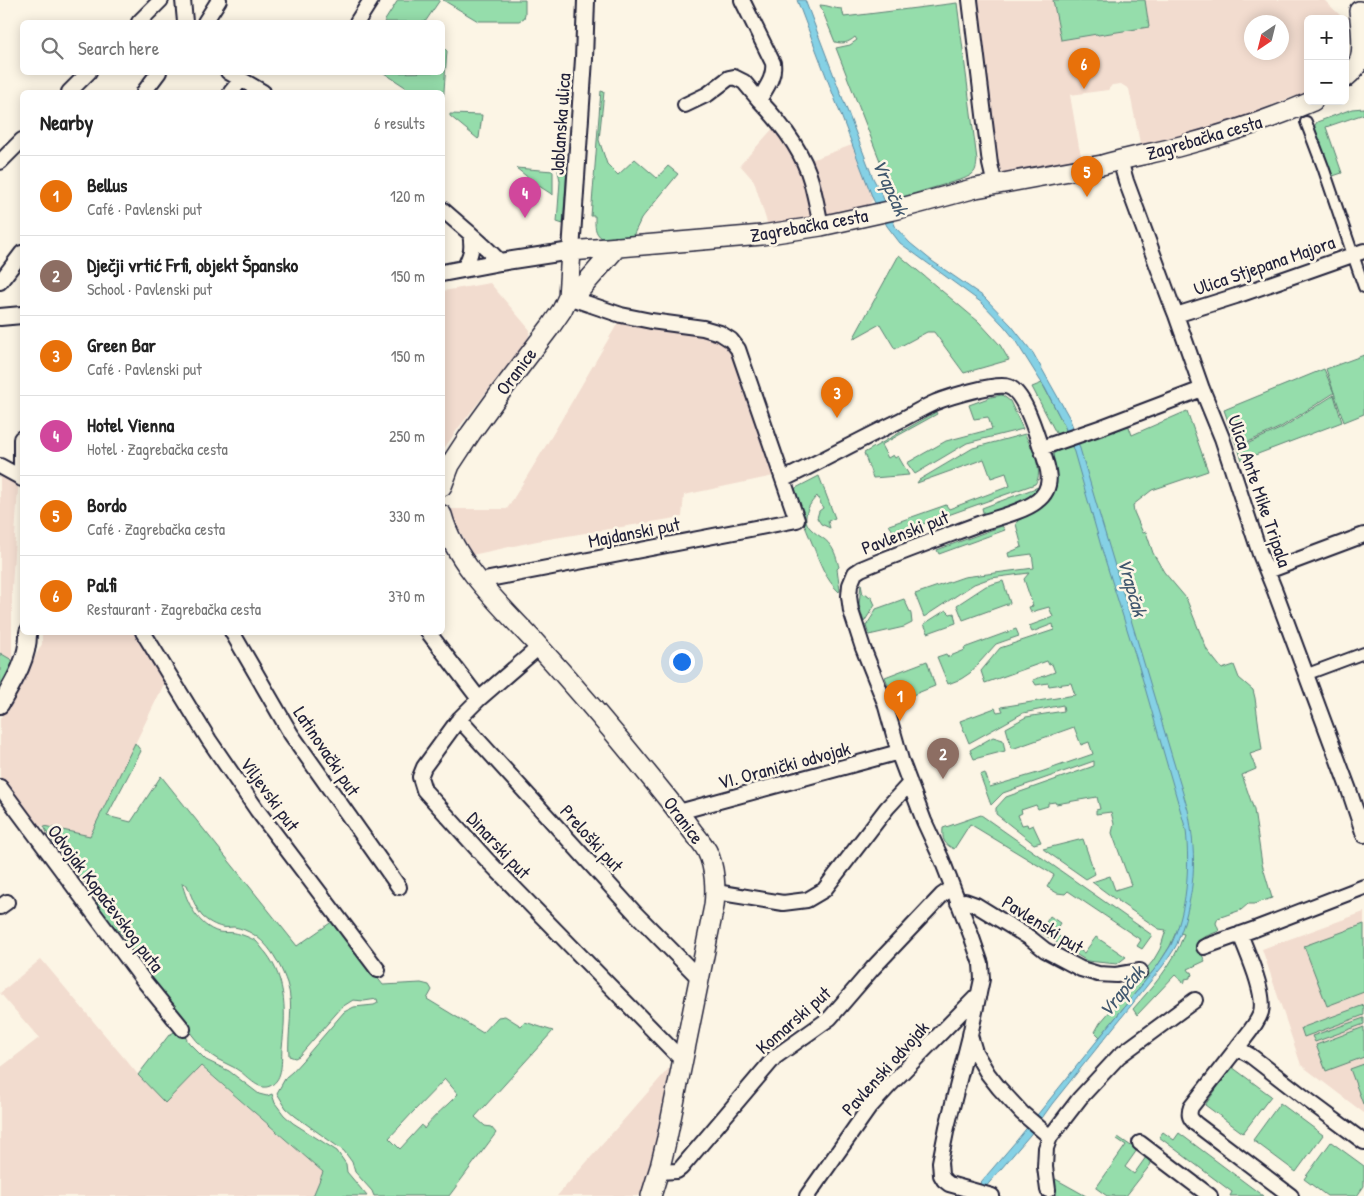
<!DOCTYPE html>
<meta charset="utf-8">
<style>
:root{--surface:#fff;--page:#f2f2f2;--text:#222;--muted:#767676;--line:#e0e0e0;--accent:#7c3aed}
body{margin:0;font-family:"Patrick Hand",sans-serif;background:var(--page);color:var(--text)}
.controls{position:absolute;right:15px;top:15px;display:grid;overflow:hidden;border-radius:8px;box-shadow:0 2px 12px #0003}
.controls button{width:45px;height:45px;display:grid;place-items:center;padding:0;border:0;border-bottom:1px solid var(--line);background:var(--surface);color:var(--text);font:25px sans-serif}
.compass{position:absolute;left:1244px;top:15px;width:45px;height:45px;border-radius:50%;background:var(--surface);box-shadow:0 2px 12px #0003;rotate:215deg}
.you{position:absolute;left:681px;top:661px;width:18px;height:18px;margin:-12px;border:4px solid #fff;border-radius:50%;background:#1a73e8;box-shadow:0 0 0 8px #1a73e833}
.badge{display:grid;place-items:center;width:32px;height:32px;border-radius:50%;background:var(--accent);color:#fff;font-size:16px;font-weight:700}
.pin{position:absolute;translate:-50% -41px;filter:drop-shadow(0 1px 2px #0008)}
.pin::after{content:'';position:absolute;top:26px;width:18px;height:15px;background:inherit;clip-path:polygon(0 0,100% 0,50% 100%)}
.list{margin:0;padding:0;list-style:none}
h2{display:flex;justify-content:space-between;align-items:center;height:65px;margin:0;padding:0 20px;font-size:21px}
h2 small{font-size:16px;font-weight:400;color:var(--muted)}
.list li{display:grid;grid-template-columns:32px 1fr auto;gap:15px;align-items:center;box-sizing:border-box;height:80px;padding:0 20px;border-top:1px solid var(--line)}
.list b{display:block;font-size:19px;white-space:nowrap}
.list p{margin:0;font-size:16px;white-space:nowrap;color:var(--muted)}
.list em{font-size:16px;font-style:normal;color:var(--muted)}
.icon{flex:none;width:28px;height:28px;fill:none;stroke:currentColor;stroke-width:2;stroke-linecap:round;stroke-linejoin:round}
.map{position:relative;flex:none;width:1364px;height:1196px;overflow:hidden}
.search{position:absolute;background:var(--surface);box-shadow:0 2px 12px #0003;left:20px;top:20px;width:425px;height:55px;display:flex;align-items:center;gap:12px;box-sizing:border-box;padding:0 18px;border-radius:8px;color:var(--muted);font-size:19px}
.panel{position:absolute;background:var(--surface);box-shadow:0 2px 12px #0003;left:20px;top:90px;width:425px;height:545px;border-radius:8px}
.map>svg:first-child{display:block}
</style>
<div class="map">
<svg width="1364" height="1196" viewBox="0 0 1364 1196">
<rect width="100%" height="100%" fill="#fcf5e5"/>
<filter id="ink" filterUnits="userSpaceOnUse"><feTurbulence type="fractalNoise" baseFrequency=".02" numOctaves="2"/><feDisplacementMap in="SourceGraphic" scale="10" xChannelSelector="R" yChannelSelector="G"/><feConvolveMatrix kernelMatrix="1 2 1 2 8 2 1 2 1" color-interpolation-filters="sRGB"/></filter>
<g filter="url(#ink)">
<path fill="#f2dccf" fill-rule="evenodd" d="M977 0H1053L1062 40 1098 34V35L1148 27 1145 0H1324L1344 19H1308V93L1290 98 1243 117 1213 126 1203 134 1138 147 1140 143 1129 89 1121 84 1112 85 1108 90 1070 95 1079 147 1083 162 1008 176 1002 172 1000 168 998 162ZM1252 22H1282V52H1252Z
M776 125 800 164 852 145 873 199 869 205 871 209 769 229 754 181 740 165Z
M490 283 530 330 528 339 460 426 443 450V291Z
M619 321 700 335 718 340 727 345 735 358 774 476 684 495 682 517 537 541 472 555 452 515V509H507L553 434Z
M0 472 16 483 18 488 12 587V660L0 653Z
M42 633H143L172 678 164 684 90 837 34 824 0 780V719L42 644Z
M1364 912V1113L1301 1065 1262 949Z
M41 959 146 1084 200 1066 324 1173 313 1196H0V1068L39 1038 0 993Z
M670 1067 651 1163 645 1183 639 1196H557Z"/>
<path fill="#95ddab" stroke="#5c8073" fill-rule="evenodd" d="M398 0H440L425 22H384Z
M443 0H525V14L524 18 519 21H478Z
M1053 0H1145L1149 27 1098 35 1097 34 1061 40Z
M957 3 977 160C976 173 974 174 963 179L899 198 882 166 836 48 850 45 857 40 855 37C848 43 843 44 835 42L820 5C828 5 834 9 842 9L844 17Z
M443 47 447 51 443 104 442 92H413L384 73 442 72Z
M601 91 604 92 599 140 607 164 618 175 635 159 657 178 668 166 678 174 641 219 633 236 602 238C594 233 595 225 595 216H591Z
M1364 108V114L1326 127 1342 173 1333 176 1314 131 1315 125 1317 122 1352 109Z
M450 114 482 115 479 138 478 139 450 116Z
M557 165 567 167 563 224 557 222 560 181Z
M516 168 553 171V195L539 186Z
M899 255 979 322 1000 345 1009 360 964 373 934 332H927L895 349 880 324 853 339Z
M1364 355V414L1344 422 1326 369Z
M1324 369 1334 393 1281 427 1237 447 1224 410Z
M1042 383 1065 427 1067 433 1058 435 1056 433 1032 387Z
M1002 395 1010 401 1023 429 967 443 915 474 907 463 946 441 992 429 988 417 974 419 969 405 991 397Z
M1334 395 1342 422 1242 460 1238 448 1282 428Z
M1187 411 1208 471 1152 490 1133 505 1134 512 1143 533 1146 532 1153 553 1164 572 1186 598 1207 650 1222 669 1234 665 1239 678 1253 690 1255 698 1262 750 1250 754 1256 769 1242 775 1254 810 1262 864 1272 898 1254 904H1248L1241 910 1218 918 1216 923 1219 931 1202 938V955L1205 961 1188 969 1190 972H1192L1193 975 1190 976V978L1185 979V981L1184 983 1175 975 1137 1015 1133 1009C1153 986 1174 964 1184 934L1176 932 1170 946 1158 965 1100 1037 1095 1032 1100 1023 1153 961 1160 949 1166 930 1159 929 1119 902 1117 898 1115 899 1092 882 1110 876 1115 890 1131 885 1112 833 1114 824 1111 812 1096 814V810L1100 809 1097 797 1056 804 1055 802 1048 803V806L1038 809 1036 805 1021 810 1022 813 1018 815 1022 825 1027 824 1028 827 1033 825 1041 842 1034 844 996 814V808L1006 797 1094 766V761L1003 793 991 805 980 775 985 773 990 787 1041 772 1093 754 1089 742 1081 745 1074 727 1012 749 1006 728 1026 717 1064 711 1063 705 1023 713 969 743 960 721 995 708 997 712 1003 711 1001 707 1075 695 1071 683 1049 686 1048 683 1036 685 1033 680 1055 672 1052 664 1049 665 1047 661 985 683 981 671 1000 648 1054 630 1053 624 1032 632 1029 626 1053 617 1049 607 1031 612 1029 607 1033 606 1024 579 1029 573 991 578 974 584 924 617 915 594 964 577 1034 568 1032 554 1009 557 1008 553 1022 547 1016 524C1020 514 1031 514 1039 508 1045 504 1055 481 1055 473 1055 467 1053 462 1052 457L1054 453 1063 447 1128 424 1132 435Z
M936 412 937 414 881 445 888 458 893 455 895 458 898 456 909 475 873 478 864 453Z
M1025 434C1031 448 1045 472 1035 484L895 534 889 525 946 505 949 509 1010 486 1006 473 991 478 984 459 917 483 919 480 973 448Z
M819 476 835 518 828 521 830 528 821 524 817 518 819 511 823 508 817 496C808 505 800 520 812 530 818 536 825 538 830 545 835 551 837 560 839 567L837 569 840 590 839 592C825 579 819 560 812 543 805 526 797 509 793 491L794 489Z
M1041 486C1029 505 1004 509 984 516L982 508Z
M1002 526 1005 530 939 554 937 550Z
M1003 581 1010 603 963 620 957 605 986 586Z
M861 584 863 595 867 594 868 597 871 596 875 605 864 622 859 605Z
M904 599 911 614 912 623 904 627 869 635 866 626 873 615 876 609Z
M946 610 950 614 954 613 956 623 928 633 924 624Z
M1016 629 1019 636 996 644 970 673 961 679 948 684 937 657 946 654 948 657 965 650 964 648Z
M0 653 12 660 13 666 0 693Z
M927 661 935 686 895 702 885 677Z
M993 737 1003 740 1005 751 974 759 970 750Z
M135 743 141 751 107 816 131 822 161 776 297 946 333 921 383 985 421 983 429 985 432 990 427 999 483 1033 498 1017 505 1016 521 1026 525 1022 553 1031 475 1117 485 1126 491 1127 496 1133 449 1196H374L372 1191 355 1172 352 1162 344 1151 295 1116 286 1108 277 1093 286 1077 292 1072 302 1061 344 1012 354 1007 374 1005 378 1003 377 999 364 1001 353 1000 342 1007 299 1056 295 1058 289 1056C287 1032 295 1007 287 983 278 958 263 932 234 927 230 927 226 928 222 927 216 926 207 921 202 916 195 907 191 895 187 885L182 883C187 903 198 926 219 932 224 933 230 932 235 933 241 934 251 938 256 941 259 944 263 950 266 953 287 980 286 1015 282 1048 281 1060 284 1079 270 1086 259 1091 249 1078 241 1072 232 1065 220 1062 211 1055 197 1044 186 1026 175 1012 157 988 140 965 122 942L125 938C115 926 104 917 94 904L99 901 48 835 44 826 90 836ZM445 1079 458 1094C446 1107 434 1115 424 1129L422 1125 400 1149 389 1138 413 1112Z
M981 815 1152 935 1142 949 1137 946 1141 940 1068 891 1065 894 1057 893 1047 887 1054 875 970 824 954 849C944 844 942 840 943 828Z
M1083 839 1095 874 1086 879 1043 849Z
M1050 916 1060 923 1054 933 1084 953 1096 937 1126 957 1117 964 1087 961 1040 932Z
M1364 924V992L1327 1006 1304 946Z
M1364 1005V1015L1304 1037 1301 1028Z
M1364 1018V1024L1315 1042 1312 1036Z
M1364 1027V1057L1326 1071 1316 1045Z
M178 1030 182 1032 189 1043 206 1060 229 1071 259 1094 267 1096 272 1094 275 1103 284 1115 293 1123 337 1151 346 1164 347 1172 367 1196H313L323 1172 201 1066 165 1103 138 1075 169 1035Z
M1364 1064V1104H1363L1350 1069Z
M1232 1067 1271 1096 1243 1133 1205 1105Z
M1280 1103 1323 1135 1296 1172 1253 1140Z
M1163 1132 1174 1140 1179 1133 1263 1196H1230L1232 1192 1159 1137Z
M1118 1137 1137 1150 1125 1167 1134 1174 1146 1157 1151 1164 1126 1196H1107L1096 1188 1126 1145 1117 1139Z
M1331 1142 1364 1166V1186L1357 1196H1327L1304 1179Z
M1050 1176 1086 1196H1057L1052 1184Z"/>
<path fill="#85d1e5" stroke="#5d8ba1" d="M797 0H805L873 178 882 195 896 228 910 243 932 261 984 297 1011 325 1033 353 1069 417 1076 435 1094 496 1188 810C1196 852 1196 885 1183 926 1181 932 1179 938 1177 944 1173 952 1167 960 1162 967L1052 1104 1030 1135 978 1196H969L1017 1140 1158 965C1162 958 1167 952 1171 945 1187 911 1190 868 1186 830L1139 667 1103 553 1074 452 1065 427 1045 388 1013 337 1004 326 982 303 900 243 887 226 873 199Z"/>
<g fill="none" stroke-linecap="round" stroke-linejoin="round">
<g stroke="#22223b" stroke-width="14">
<path id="pedestrian" d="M1306 122 1323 167 1364 287
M1313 672 1364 653"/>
</g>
<g stroke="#22223b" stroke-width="18">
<path id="minor" d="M183 0 185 22
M742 0 773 63C775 77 766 88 759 100 780 122 803 151 811 181 815 195 818 211 821 226
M970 0 990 164 995 185
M139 22 161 0
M205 22 219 0
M357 22 371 0
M228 72 263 92
M69 92 89 72
M144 92 159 72
M231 92 240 81
M685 105 708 94 729 78 734 77 744 82 759 100
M1120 160 1126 181 1170 300 1176 315 1202 389 1222 438 1260 554 1275 591 1349 790 1364 835
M0 162 22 140
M442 209C462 227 482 242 500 262
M464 269C471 254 473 250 470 233
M0 282 22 253
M1176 315 1236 296 1364 251
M1041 448 1102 427 1202 389
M0 466 22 478
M784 479C821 461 858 441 895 423 909 416 922 408 936 402 949 397 997 382 1009 387 1024 393 1035 430 1040 445 1047 464 1057 486 1037 501 1025 511 997 518 981 523 941 538 901 552 861 569L855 573 850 585 849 596 851 611 863 648 885 703 901 760 924 821 942 860 971 935 981 964 982 979 970 1035 975 1052 988 1074 999 1088 1022 1113 1050 1137 1046 1148 1045 1167 1048 1190
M1268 571 1364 535
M479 581 797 520 738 349 731 340 720 333 703 328 651 321 621 315 568 297
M143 632 209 740 257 810 378 970
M232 632 291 734 399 887
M428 632 479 699
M539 647 479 699 459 719 424 767 420 777 424 790 487 860 682 1060
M459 719 635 913 700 979
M0 787 144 981 183 1029
M680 813 686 810 899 752
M716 892 783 903 807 900 824 890 887 808 910 783
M958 903 965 901 976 905 1030 938 1045 950 1081 969 1098 974 1116 975 1140 971
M0 907 7 902
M1204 947 1255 929 1364 887
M970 1036 947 1127 940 1162 941 1175 944 1180 949 1184 992 1196
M1237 1048C1245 1037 1257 1025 1261 1012 1266 993 1247 953 1240 934
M1050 1137 1080 1098 1119 1056 1195 1000
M1140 1143 1210 1196
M659 1172 677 1171 681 1168 775 1057 830 1018 873 968 942 895 952 888
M807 1196 869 1108 888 1087 979 994
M1291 1196 1196 1124C1190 1119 1188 1115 1191 1107L1237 1048 1251 1056 1309 1101 1364 1142"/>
</g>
<g stroke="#22223b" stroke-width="20">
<path id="tertiary" d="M442 273 500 262 571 251 584 59 586 0
M0 317 22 315
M22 439V478
M0 705C13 683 29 658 28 632"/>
</g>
<g stroke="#22223b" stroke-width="22">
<path id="secondary" d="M1345 78C1351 73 1357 67 1360 59 1364 45 1361 26 1359 11
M568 297 579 291 617 247
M442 486 450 465 471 433 500 393 551 326 562 310 568 297 571 251 762 235 821 226 898 209 976 188 1102 165C1128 157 1155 153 1181 146 1226 134 1271 119 1313 101
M442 515C455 563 500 605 533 640 574 685 613 731 651 778 666 796 680 814 693 832 698 838 703 844 707 851 715 867 716 889 714 906L667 1138 660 1167 651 1196"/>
</g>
<use href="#pedestrian" stroke="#fcf5e5" stroke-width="10"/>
<use href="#minor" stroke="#fcf5e5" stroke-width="14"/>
<use href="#tertiary" stroke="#fcf5e5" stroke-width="16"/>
<use href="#secondary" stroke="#fcf5e5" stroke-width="19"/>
</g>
</g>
<g text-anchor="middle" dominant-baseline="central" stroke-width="5" stroke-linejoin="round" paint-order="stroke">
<g font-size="19" fill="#22223b" stroke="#fcf5e5">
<text transform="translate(560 124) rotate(-86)">Jablanska ulica</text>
<text transform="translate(1204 137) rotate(-16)">Zagrebačka cesta</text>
<text transform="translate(809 225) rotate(-10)">Zagrebačka cesta</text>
<text transform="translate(1264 265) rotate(-19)">Ulica Stjepana Majora</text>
<text transform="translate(516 371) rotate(-53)">Oranice</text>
<text transform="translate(1260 491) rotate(71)">Ulica Ante Mike Tripala</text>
<text transform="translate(634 532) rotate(-11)">Majdanski put</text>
<text transform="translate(905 532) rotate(-21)">Pavlenski put</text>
<text transform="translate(327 751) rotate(56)">Latinovački put</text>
<text transform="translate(784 765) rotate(-15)">VI. Oranički odvojak</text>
<text transform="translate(270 794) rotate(54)">Viljevski put</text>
<text transform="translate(684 820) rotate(53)">Oranice</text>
<text transform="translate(592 838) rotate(48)">Preloški put</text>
<text transform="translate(499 845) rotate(47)">Dinarski put</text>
<text transform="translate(106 898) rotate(53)">Odvojak Kopačevskog puta</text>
<text transform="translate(1043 924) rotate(32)">Pavlenski put</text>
<text transform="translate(793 1020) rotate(-41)">Komarski put</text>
<text transform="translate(885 1068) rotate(-48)">Pavlenski odvojak</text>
</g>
<g font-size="20" font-style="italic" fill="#40576e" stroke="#fcf5e5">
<text transform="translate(891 187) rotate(66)">Vrapčak</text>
<text transform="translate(1133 587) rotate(74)">Vrapčak</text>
<text transform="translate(1121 991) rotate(-51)">Vrapčak</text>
</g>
</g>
</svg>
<div class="controls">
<button>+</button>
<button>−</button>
</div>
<svg class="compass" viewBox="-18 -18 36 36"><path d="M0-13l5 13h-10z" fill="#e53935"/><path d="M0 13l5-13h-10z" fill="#767676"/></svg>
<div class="you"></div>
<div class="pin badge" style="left:900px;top:721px;background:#e8710a">1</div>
<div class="pin badge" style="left:943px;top:779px;background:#8d6e63">2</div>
<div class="pin badge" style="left:837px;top:418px;background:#e8710a">3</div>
<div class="pin badge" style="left:525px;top:218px;background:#d1479c">4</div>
<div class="pin badge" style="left:1087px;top:197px;background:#e8710a">5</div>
<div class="pin badge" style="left:1084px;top:89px;background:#e8710a">6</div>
<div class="search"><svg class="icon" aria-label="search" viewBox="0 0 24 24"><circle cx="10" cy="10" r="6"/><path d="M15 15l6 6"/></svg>Search here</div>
<section class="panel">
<h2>Nearby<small>6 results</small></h2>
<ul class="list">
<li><span class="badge" style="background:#e8710a">1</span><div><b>Bellus</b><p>Café · Pavlenski put</p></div><em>120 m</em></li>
<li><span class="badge" style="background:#8d6e63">2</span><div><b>Dječji vrtić Frfi, objekt Špansko</b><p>School · Pavlenski put</p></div><em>150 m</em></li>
<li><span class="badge" style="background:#e8710a">3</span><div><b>Green Bar</b><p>Café · Pavlenski put</p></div><em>150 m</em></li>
<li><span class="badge" style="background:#d1479c">4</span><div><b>Hotel Vienna</b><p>Hotel · Zagrebačka cesta</p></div><em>250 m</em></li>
<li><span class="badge" style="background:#e8710a">5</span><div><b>Bordo</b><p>Café · Zagrebačka cesta</p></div><em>330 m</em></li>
<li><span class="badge" style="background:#e8710a">6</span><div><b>Palfi</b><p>Restaurant · Zagrebačka cesta</p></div><em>370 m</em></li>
</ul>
</section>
</div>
